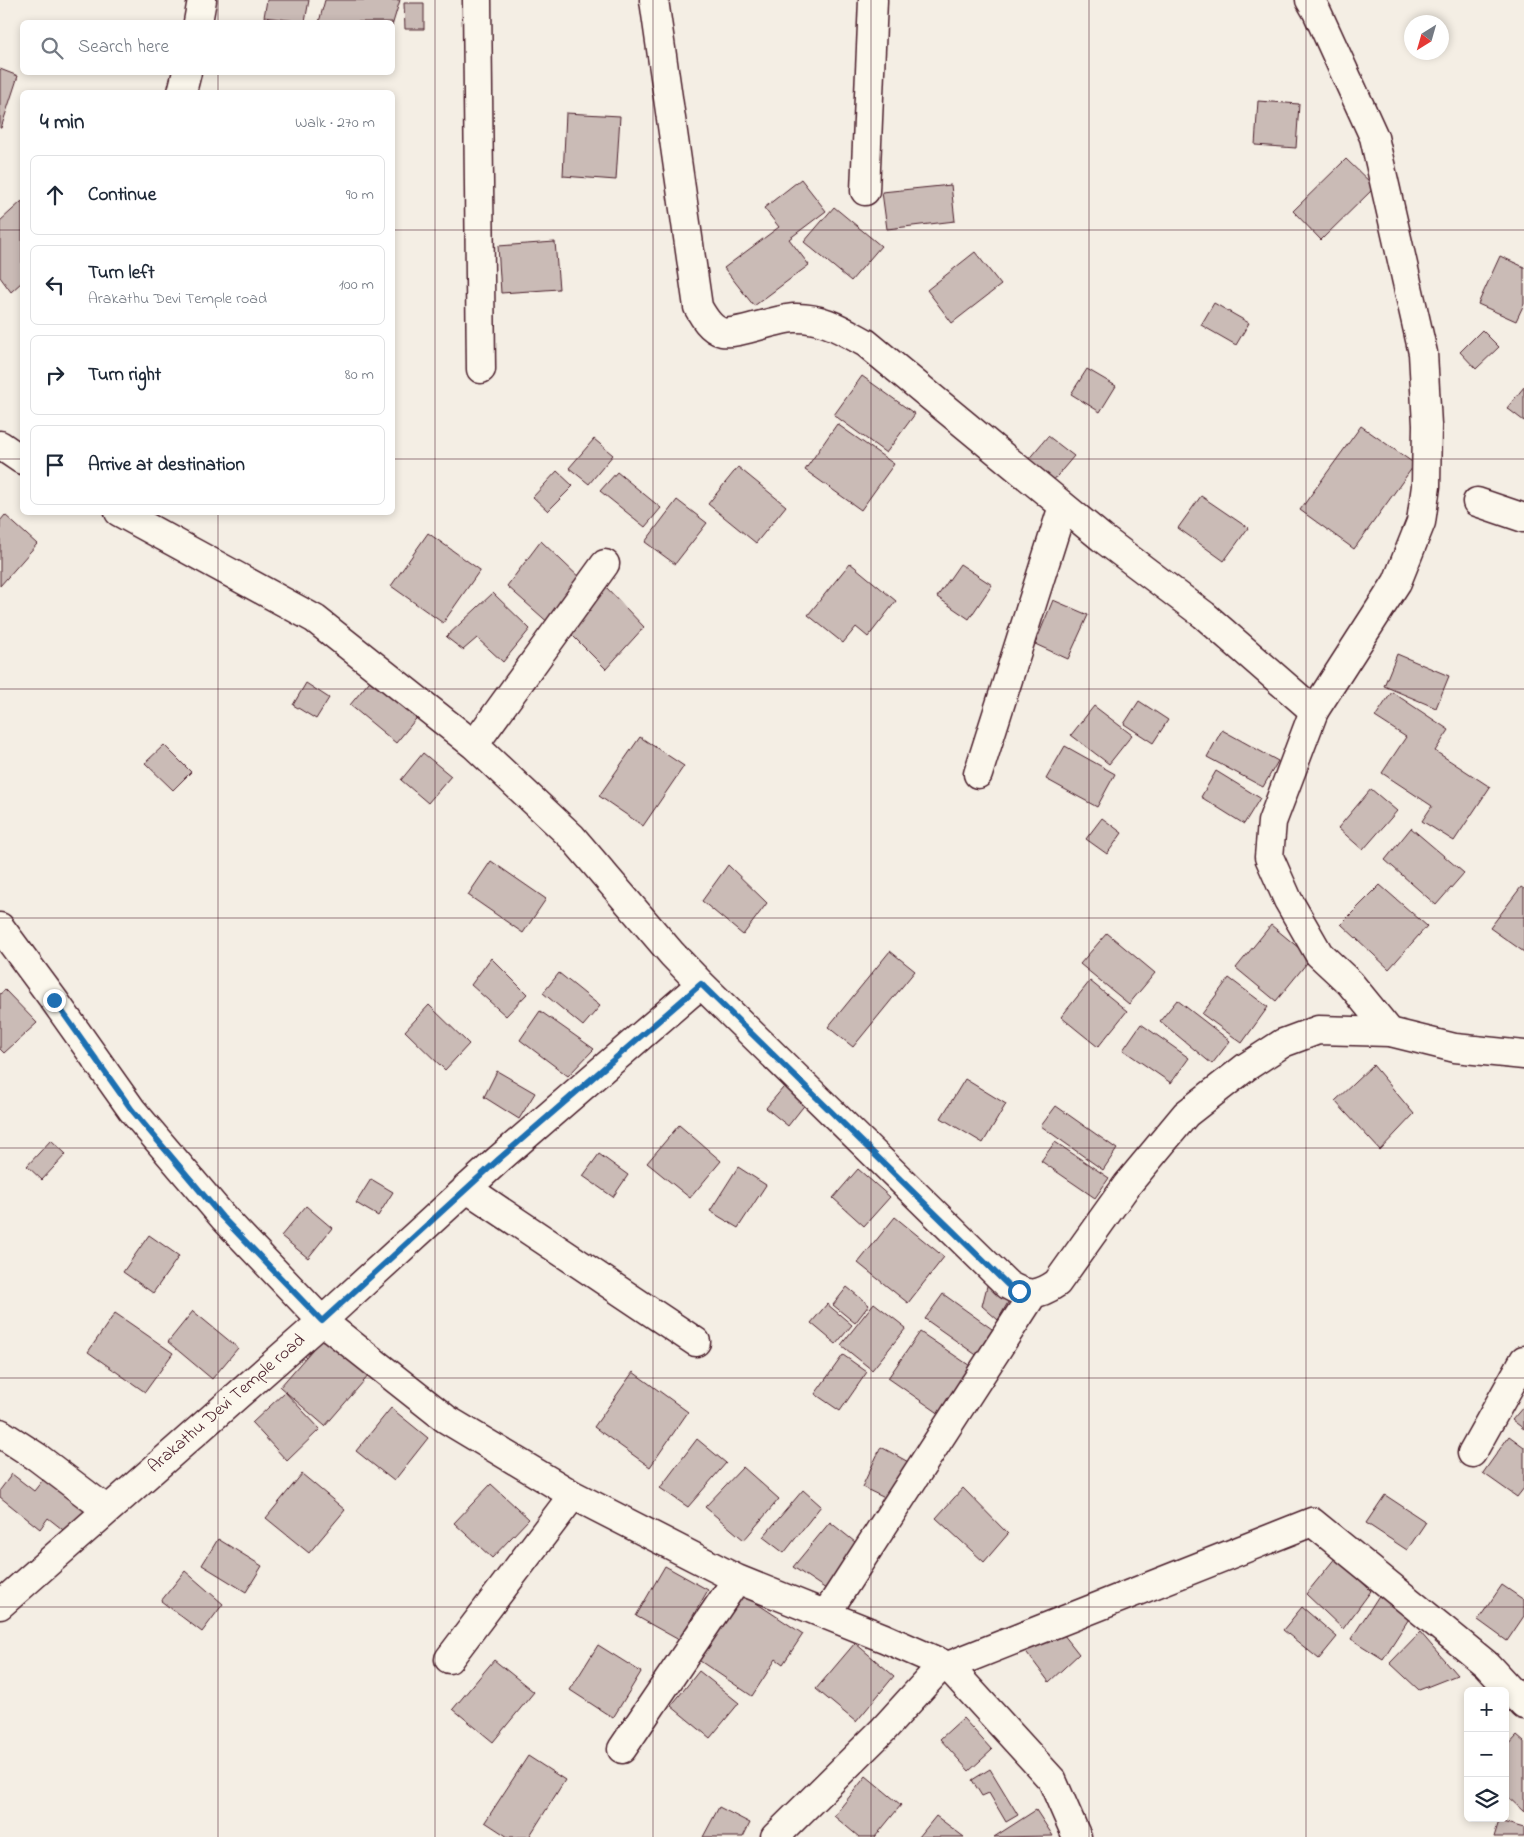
<!DOCTYPE html>
<meta charset="utf-8">
<style>
:root{--surface:#fff;--page:#f2f2f3;--text:#1f2937;--muted:#747a83;--line:#e0e1e3}
body{margin:0;font-family:"Indie Flower",sans-serif;background:var(--page);color:var(--text)}
.controls{position:absolute;right:15px;bottom:15px;display:grid;overflow:hidden;border-radius:8px;box-shadow:0 2px 8px #0003}
.controls button{width:45px;height:45px;display:grid;place-items:center;padding:0;border:0;border-bottom:1px solid var(--line);background:var(--surface);color:var(--text);font:25px sans-serif}
.compass{position:absolute;left:1404px;top:15px;width:45px;height:45px;border-radius:50%;background:var(--surface);box-shadow:0 2px 8px #0003;rotate:217deg}
.stop{position:absolute;width:15px;height:15px;margin:-11px;border:4px solid #1f6fb2;border-radius:50%;background:#fff}
.stop.end{background:#1f6fb2;border-color:#fff;box-shadow:0 1px 5px #0008}
.list{margin:0;padding:0;list-style:none}
h2{display:flex;justify-content:space-between;align-items:center;height:65px;margin:0;padding:0 20px;font-size:21px}
h2 small{font-size:16px;font-weight:400;color:var(--muted)}
.list li{display:grid;grid-template-columns:32px 1fr auto;gap:15px;align-items:center;box-sizing:border-box;height:80px;margin:0 10px 10px;padding:0 10px;border:1px solid var(--line);border-radius:8px}
.list b{display:block;font-size:19px;white-space:nowrap}
.list p{margin:0;font-size:16px;white-space:nowrap;color:var(--muted)}
.list em{font-size:16px;font-style:normal;color:var(--muted)}
.icon{flex:none;width:28px;height:28px;fill:none;stroke:currentColor;stroke-width:2;stroke-linecap:round;stroke-linejoin:round}
.map{position:relative;flex:none;width:1524px;height:1837px;overflow:hidden}
.search{position:absolute;background:var(--surface);box-shadow:0 2px 8px #0003;left:20px;top:20px;width:375px;height:55px;display:flex;align-items:center;gap:12px;box-sizing:border-box;padding:0 18px;border-radius:8px;color:var(--muted);font-size:19px}
.panel{position:absolute;background:var(--surface);box-shadow:0 2px 8px #0003;left:20px;top:90px;width:375px;height:425px;border-radius:8px}
.map>svg:first-child{display:block}
</style>
<div class="map">
<svg width="1524" height="1837" viewBox="0 0 1524 1837">
<rect width="100%" height="100%" fill="#f4eee4"/>
<filter id="ink" filterUnits="userSpaceOnUse"><feTurbulence type="fractalNoise" baseFrequency=".02" numOctaves="2"/><feDisplacementMap in="SourceGraphic" scale="10" xChannelSelector="R" yChannelSelector="G"/><feConvolveMatrix kernelMatrix="1 2 1 2 8 2 1 2 1" color-interpolation-filters="sRGB"/></filter>
<g filter="url(#ink)">
<path fill="#cabbb6" stroke="#4a1f2b" d="M267 0H309L305 22 264 17Z
M325 0H400L392 26V22H319Z
M404 3H424V29H405Z
M0 69 18 76 1 128H0Z
M1258 101 1299 104 1296 148 1255 145Z
M566 113 620 116 616 180 563 176Z
M1346 159 1375 187 1321 240 1293 211Z
M801 179 826 211 789 239 809 265 754 306 724 268 779 227 764 208Z
M951 185 955 221 887 229 882 192Z
M22 201V282L11 292 0 277V221Z
M834 207 881 246 851 281 804 242Z
M555 242 559 289 501 293 498 246Z
M975 252 1001 285 952 323 927 290Z
M1500 256 1524 267V304L1516 321 1478 304Z
M1214 303 1249 323 1236 345 1201 325Z
M1482 330 1499 347 1476 369 1460 352Z
M1087 369 1116 386 1100 412 1071 394Z
M862 376 915 414 886 453 834 415Z
M1524 387V421L1507 408Z
M837 424 894 464 861 510 805 470Z
M1361 426 1415 464 1354 549 1300 510Z
M1048 436 1074 456 1052 482 1027 461Z
M594 439 613 455 589 484 569 468Z
M738 467 786 506 756 543 708 504Z
M557 471 573 486 548 511 533 497Z
M617 472 661 508 645 527 600 491Z
M1201 496 1248 528 1224 561 1178 528Z
M677 500 707 523 675 564 645 542Z
M5 515 37 544 0 586V521Z
M428 533 480 570 443 623 391 586Z
M541 541 584 582 551 625 507 586Z
M850 563 896 601 868 637 856 627 843 643 808 615Z
M960 564 992 585 969 619 937 597Z
M605 586 644 627 606 669 567 630Z
M493 593 530 629 503 662 477 638 463 650 446 637Z
M1053 600 1088 615 1068 659 1035 644Z
M1397 654 1449 676 1436 708 1384 686Z
M388 659 434 697 396 743 350 705Z
M306 683 329 698 316 719 293 705Z
M1392 692 1449 730 1435 751 1490 787 1454 841 1422 821 1432 806 1382 773 1406 737 1375 717Z
M1139 701 1168 720 1153 743 1124 724Z
M1094 706 1132 735 1109 764 1071 735Z
M1222 730 1278 761 1263 787 1207 757Z
M640 737 684 766 643 826 599 796Z
M164 745 191 772 173 790 145 763Z
M1065 746 1115 774 1097 807 1046 779Z
M423 753 451 776 428 803 401 780Z
M1216 771 1260 798 1244 824 1201 797Z
M1371 789 1397 811 1363 850 1338 828Z
M1102 818 1122 833 1107 854 1086 839Z
M1411 828 1464 873 1436 905 1385 860Z
M491 861 546 899 523 933 468 895Z
M728 865 767 903 743 935 702 901Z
M1380 885 1427 926 1389 969 1341 924Z
M1521 887 1524 889V952L1490 928Z
M1271 925 1311 958 1276 1001 1236 968Z
M1107 933 1155 973 1129 1004 1080 964Z
M890 951 915 971 853 1047 828 1027Z
M491 958 527 994 506 1016 471 985Z
M559 973 600 1006 583 1026 543 993Z
M1229 978 1268 1007 1242 1043 1202 1014Z
M1090 981 1127 1011 1098 1047 1061 1017Z
M5 990 37 1023 4 1053 0 1049V994Z
M1177 1000 1230 1041 1212 1064 1160 1021Z
M429 1005 469 1044 445 1070 405 1031Z
M540 1011 594 1049 568 1076 520 1040Z
M1141 1024 1189 1058 1171 1083 1123 1050Z
M1373 1065 1414 1114 1380 1150 1335 1101Z
M497 1071 535 1093 519 1119 484 1097Z
M965 1079 1006 1104 983 1143 941 1118Z
M789 1081 810 1098 788 1126 766 1108Z
M1056 1106 1117 1149 1103 1170 1041 1126Z
M679 1125 721 1161 690 1198 647 1163Z
M51 1140 66 1154 42 1180 27 1166Z
M1055 1142 1109 1178 1095 1198 1041 1161Z
M599 1154 628 1175 613 1197 583 1176Z
M738 1167 766 1185 738 1228 710 1211Z
M858 1169 890 1197 864 1226 833 1198Z
M371 1179 393 1192 378 1216 356 1203Z
M306 1206 332 1228 308 1258 281 1236Z
M895 1217 944 1257 908 1303 858 1263Z
M149 1235 179 1256 153 1293 123 1272Z
M988 1282 1011 1297 998 1320 982 1306Z
M847 1287 869 1305 855 1323 833 1305Z
M943 1294 999 1334 982 1359 925 1319Z
M874 1303 906 1328 872 1370 841 1345Z
M827 1304 852 1325 836 1344 811 1323Z
M193 1311 238 1348 212 1379 168 1342Z
M115 1313 173 1353 145 1392 88 1352Z
M920 1332 982 1374 950 1421 888 1378Z
M325 1335 370 1374 325 1426 280 1387Z
M843 1355 867 1372 840 1411 815 1394Z
M633 1372 688 1412 650 1467 594 1427Z
M285 1392 320 1429 287 1461 252 1423Z
M1524 1406V1429L1512 1420Z
M391 1408 428 1438 394 1481 356 1451Z
M1509 1436 1524 1447V1488L1517 1497 1483 1473Z
M697 1439 726 1463 688 1507 660 1488Z
M881 1447 912 1464 889 1500 862 1487Z
M743 1467 779 1499 744 1540 705 1507Z
M50 1471 91 1503 67 1533 48 1518 40 1529 0 1497V1490L12 1474 34 1491Z
M302 1474 345 1510 309 1553 266 1518Z
M491 1484 529 1519 492 1558 454 1523Z
M963 1488 1008 1534 984 1562 936 1518Z
M803 1490 821 1506 784 1553 763 1537Z
M1385 1495 1426 1522 1407 1550 1366 1523Z
M830 1522 860 1546 829 1591 793 1567Z
M218 1539 262 1566 246 1592 202 1565Z
M1336 1557 1371 1591 1343 1629 1306 1594Z
M665 1566 708 1590 679 1640 636 1616Z
M185 1571 223 1604 202 1632 161 1601Z
M1502 1585 1524 1600V1616L1507 1641 1478 1620Z
M741 1593 803 1634 783 1664 776 1659 752 1696 697 1659Z
M1380 1594 1412 1614 1383 1659 1351 1639Z
M1302 1607 1337 1637 1319 1659 1283 1630Z
M1056 1625 1079 1654 1049 1682 1024 1649Z
M1420 1632 1457 1675 1419 1690 1390 1663Z
M855 1643 894 1676 856 1722 816 1689Z
M598 1645 641 1672 613 1718 570 1690Z
M494 1660 534 1692 493 1742 453 1709Z
M699 1671 739 1703 710 1738 671 1706Z
M963 1718 992 1750 969 1771 940 1739Z
M1517 1736 1524 1742V1812L1505 1794V1749Z
M528 1756 565 1780 529 1837H508L485 1822Z
M990 1769 1018 1815 1006 1822 989 1793 982 1796 972 1780Z
M866 1776 901 1805 875 1837H859L834 1816Z
M719 1807 750 1823 743 1837H703Z
M1036 1810 1053 1836 994 1837Z
M936 1816 964 1837H919Z
M1499 1821 1524 1828V1837H1494Z"/>
<g fill="none" stroke-linecap="round" stroke-linejoin="round">
<g stroke="#4a1f2b" stroke-width="31">
<path id="street" d="M477 0 481 369
M654 0 698 307C703 316 710 329 722 332 737 335 775 319 794 318 823 317 842 330 866 343L1102 538 1204 615 1314 711
M198 22 202 0
M182 92 187 72
M865 191 873 0
M0 445 22 460
M1477 502 1524 518
M119 512 315 619 474 745 572 837 672 954 701 984 1008 1285C1029 1297 1038 1296 1057 1283L1127 1185 1186 1114 1246 1067 1283 1043 1318 1030 1390 1032
M474 745 605 564
M978 774 1063 506
M0 927 54 1000 132 1110 223 1217 322 1321 446 1419 573 1495 737 1579 884 1638 948 1666 1052 1780 1077 1837
M466 1188 696 1342
M0 1433 37 1457 107 1510
M1472 1453 1524 1360
M0 1605 322 1321 499 1159 701 984
M826 1614 1033 1294
M449 1659 573 1495
M948 1666 1312 1522 1486 1664 1524 1705
M622 1749 737 1579
M775 1837 883 1730 943 1664"/>
</g>
<g stroke="#4a1f2b" stroke-width="31">
<path id="secondary" d="M1310 0 1317 12 1374 137 1423 353 1427 425 1426 486 1421 522 1397 582 1314 711 1272 822 1269 857 1288 900 1319 954 1350 983 1390 1032 1455 1048 1524 1055"/>
</g>
<use href="#street" stroke="#fbf7ec" stroke-width="28"/>
<use href="#secondary" stroke="#fbf7ec" stroke-width="28"/>
</g>
</g>
<g fill="none" stroke-linecap="round" stroke-linejoin="round" filter="url(#ink)">
<path stroke="#1f6fb2" stroke-width="6" d="M54 1000 132 1110 222 1217 322 1321 499 1159 701 984 1008 1285 1019 1291"/>
</g>
<path fill="none" stroke="#4a1f2b" stroke-width="1" stroke-opacity="0.55" d="M218 0V22M435 0V1837M653 0V1837M871 0V1837M1089 0V1837M1306 0V1837M218 72V92M0 230H22M392 230H1524M0 459H22M392 459H1524M218 512V1837M0 689H1524M0 918H1524M0 1148H1524M0 1378H1524M0 1607H1524"/>
<g text-anchor="middle" dominant-baseline="central" stroke-width="4" stroke-linejoin="round" paint-order="stroke">
<g font-size="18" fill="#4a1f2b" stroke="#fbf7ec">
<text transform="translate(227 1404) rotate(-41)">Arakathu Devi Temple road</text>
</g>
</g>
</svg>
<div class="controls">
<button>+</button>
<button>−</button>
<button><svg class="icon" aria-label="layers" viewBox="0 0 24 24"><path d="M12 4l9 5-9 5-9-5zM3 14l9 5 9-5"/></svg></button>
</div>
<svg class="compass" viewBox="-18 -18 36 36"><path d="M0-13l5 13h-10z" fill="#e53935"/><path d="M0 13l5-13h-10z" fill="#747a83"/></svg>
<div class="stop" style="left:1019px;top:1291px"></div>
<div class="stop end" style="left:54px;top:1000px"></div>
<div class="search"><svg class="icon" aria-label="search" viewBox="0 0 24 24"><circle cx="10" cy="10" r="6"/><path d="M15 15l6 6"/></svg>Search here</div>
<section class="panel">
<h2>4 min<small>Walk · 270 m</small></h2>
<ul class="list">
<li><svg class="icon" aria-label="ahead" viewBox="0 0 24 24"><path d="M12 20V5M6 11l6-6 6 6"/></svg><div><b>Continue</b></div><em>90 m</em></li>
<li><svg class="icon" aria-label="left" viewBox="0 0 24 24"><path d="M17 20v-9H6M10 6l-5 5 5 5"/></svg><div><b>Turn left</b><p>Arakathu Devi Temple road</p></div><em>100 m</em></li>
<li><svg class="icon" aria-label="right" viewBox="0 0 24 24"><path d="M7 20v-9h11M14 6l5 5-5 5"/></svg><div><b>Turn right</b></div><em>80 m</em></li>
<li><svg class="icon" aria-label="arrive" viewBox="0 0 24 24"><path d="M6 21V4h12l-3 4 3 4H6"/></svg><div><b>Arrive at destination</b></div></li>
</ul>
</section>
</div>
